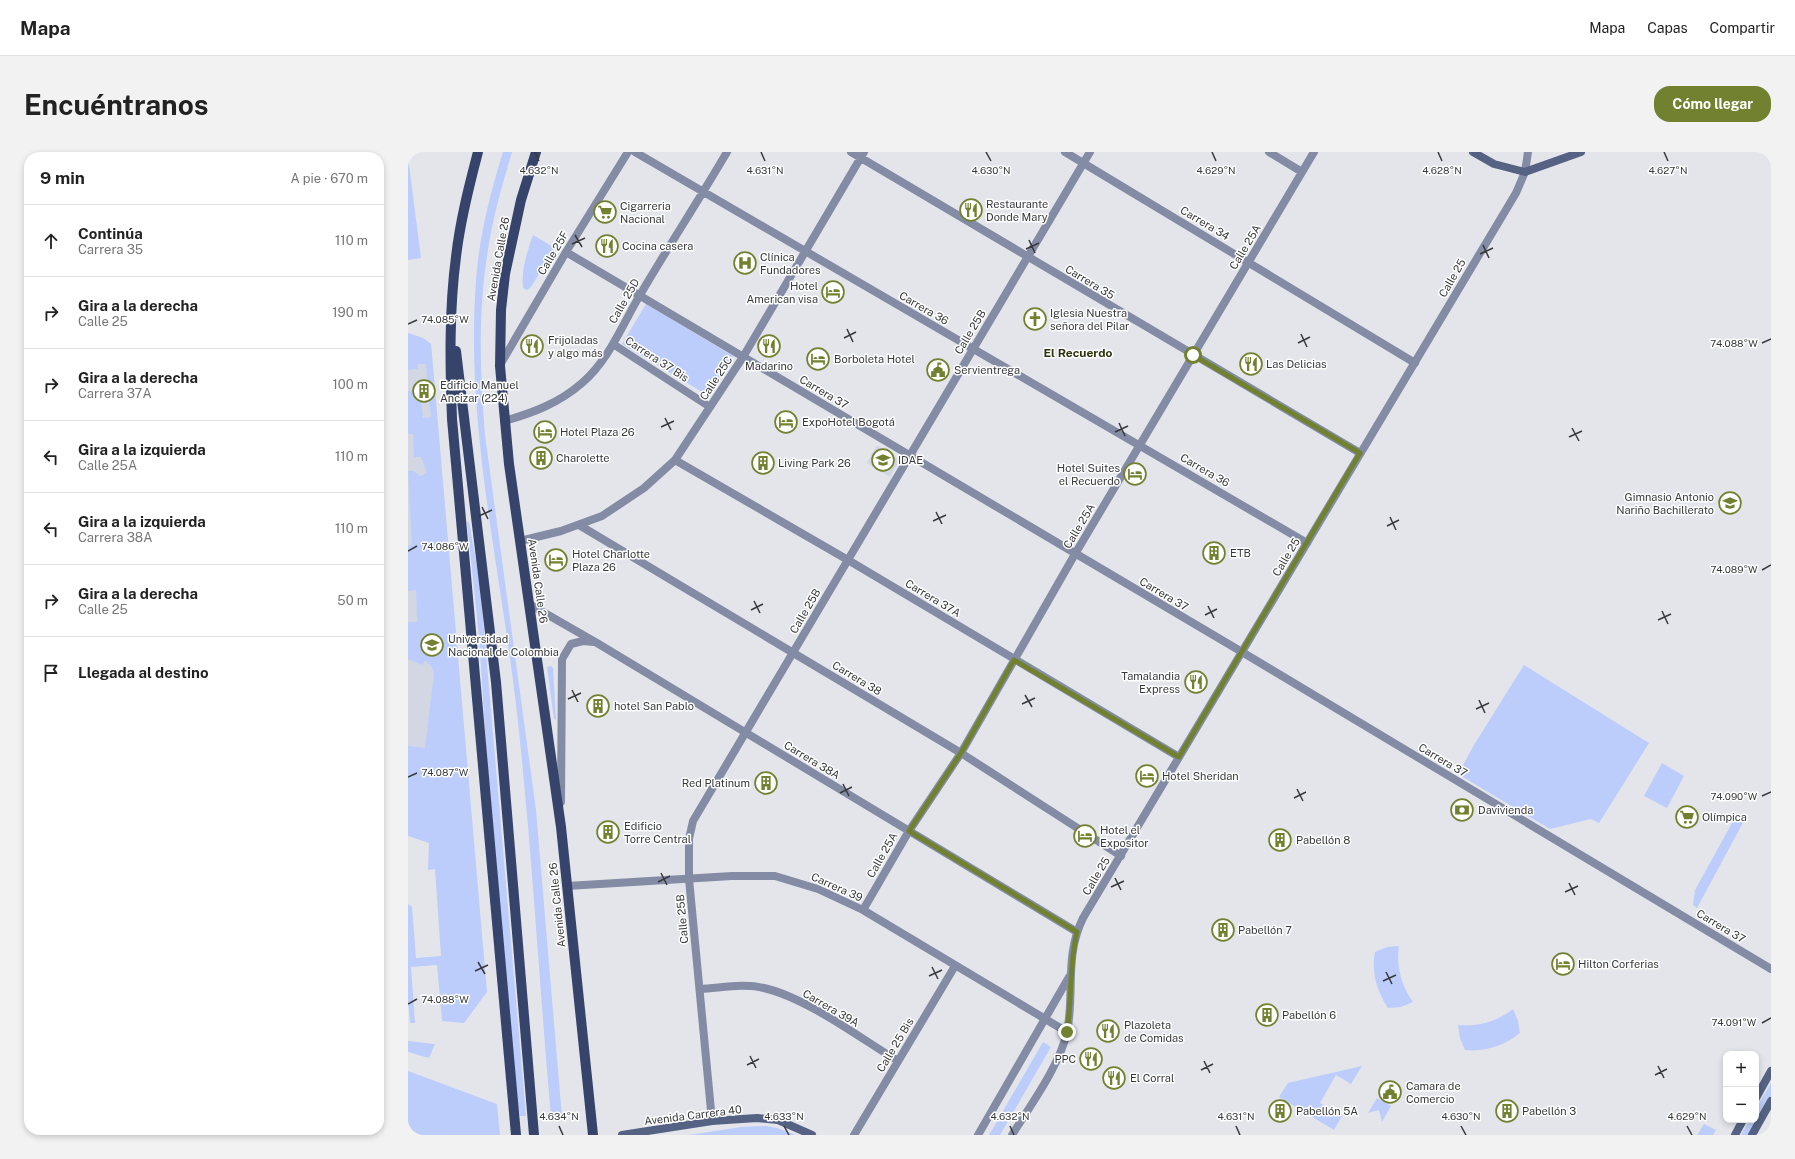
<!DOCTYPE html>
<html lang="es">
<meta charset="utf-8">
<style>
:root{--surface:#fff;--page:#f2f2f2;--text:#222;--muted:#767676;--line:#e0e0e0;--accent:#72812f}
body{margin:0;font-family:"Public Sans",sans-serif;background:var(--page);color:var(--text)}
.controls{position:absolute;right:12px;bottom:12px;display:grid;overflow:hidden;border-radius:8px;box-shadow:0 2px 6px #0003}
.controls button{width:36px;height:36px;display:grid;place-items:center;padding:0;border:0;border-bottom:1px solid var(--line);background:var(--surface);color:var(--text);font:20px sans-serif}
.stop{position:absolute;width:12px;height:12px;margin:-9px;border:3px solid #72812f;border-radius:50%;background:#fff}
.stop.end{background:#72812f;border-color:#fff;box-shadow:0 1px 4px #0008}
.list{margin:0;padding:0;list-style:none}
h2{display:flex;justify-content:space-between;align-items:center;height:52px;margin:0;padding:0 16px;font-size:17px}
h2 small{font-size:13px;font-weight:400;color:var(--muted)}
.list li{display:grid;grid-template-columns:26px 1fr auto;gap:12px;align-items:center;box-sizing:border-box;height:72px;padding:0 16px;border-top:1px solid var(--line)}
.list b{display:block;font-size:15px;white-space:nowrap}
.list p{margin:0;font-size:13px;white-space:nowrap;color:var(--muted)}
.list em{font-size:13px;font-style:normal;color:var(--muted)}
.icon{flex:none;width:22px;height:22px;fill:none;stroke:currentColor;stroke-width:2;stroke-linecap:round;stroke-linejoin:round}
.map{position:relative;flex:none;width:1363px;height:983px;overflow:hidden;border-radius:16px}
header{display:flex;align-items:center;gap:24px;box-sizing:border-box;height:56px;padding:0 20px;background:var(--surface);border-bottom:1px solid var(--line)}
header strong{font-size:19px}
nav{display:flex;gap:22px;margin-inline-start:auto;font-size:14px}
.intro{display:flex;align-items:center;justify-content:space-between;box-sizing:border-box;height:96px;padding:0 24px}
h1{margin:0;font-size:28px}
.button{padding:10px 18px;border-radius:16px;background:var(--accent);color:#fff;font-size:14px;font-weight:700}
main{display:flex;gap:24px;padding:0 24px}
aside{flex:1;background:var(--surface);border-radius:16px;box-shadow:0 2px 6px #0003}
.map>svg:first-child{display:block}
</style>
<header>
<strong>Mapa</strong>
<nav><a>Mapa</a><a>Capas</a><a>Compartir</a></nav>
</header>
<div class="intro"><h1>Encuéntranos</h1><a class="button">Cómo llegar</a></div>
<main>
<aside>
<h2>9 min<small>A pie · 670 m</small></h2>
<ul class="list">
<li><svg class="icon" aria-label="ahead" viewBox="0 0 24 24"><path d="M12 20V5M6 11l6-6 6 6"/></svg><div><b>Continúa</b><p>Carrera 35</p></div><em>110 m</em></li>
<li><svg class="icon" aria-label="right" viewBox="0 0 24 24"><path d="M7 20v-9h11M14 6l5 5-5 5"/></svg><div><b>Gira a la derecha</b><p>Calle 25</p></div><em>190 m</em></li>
<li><svg class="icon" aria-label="right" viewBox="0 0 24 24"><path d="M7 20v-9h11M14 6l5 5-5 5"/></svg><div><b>Gira a la derecha</b><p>Carrera 37A</p></div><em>100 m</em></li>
<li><svg class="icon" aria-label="left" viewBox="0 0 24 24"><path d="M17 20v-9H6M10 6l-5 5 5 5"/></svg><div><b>Gira a la izquierda</b><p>Calle 25A</p></div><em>110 m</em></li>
<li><svg class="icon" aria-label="left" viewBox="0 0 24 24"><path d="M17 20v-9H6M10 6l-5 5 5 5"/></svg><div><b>Gira a la izquierda</b><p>Carrera 38A</p></div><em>110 m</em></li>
<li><svg class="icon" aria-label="right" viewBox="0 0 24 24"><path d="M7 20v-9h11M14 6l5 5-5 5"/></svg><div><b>Gira a la derecha</b><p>Calle 25</p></div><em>50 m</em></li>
<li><svg class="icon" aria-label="arrive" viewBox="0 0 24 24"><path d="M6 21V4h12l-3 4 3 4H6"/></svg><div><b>Llegada al destino</b></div></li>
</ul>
</aside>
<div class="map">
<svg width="1363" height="983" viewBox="0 0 1363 983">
<rect width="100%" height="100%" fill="#e3e5eb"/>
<path fill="#d3d7e4" d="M0 181 15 186 23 192 65 682 23 686 0 677Z
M469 293 490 307V311L482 325 459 311Z"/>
<path fill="#bccdfb" d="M95 0H104C94 34 84 68 79 104 70 163 72 224 77 283L128 658 154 965H143C131 831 124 695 109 561 93 418 57 274 68 129 71 85 82 42 95 0Z
M0 5 13 106 0 108Z
M125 83 147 96 123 135 119 138 115 136C113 118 119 100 125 83Z
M238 152 325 204 301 244 214 192Z
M0 181 15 186 23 192 79 840 56 871 34 869 29 813 3 815 7 871H2L0 847V752L4 755 8 806 33 804 27 717 20 718 21 691 0 684V594L17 596 26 522 23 514 17 509 14 513 0 507V470H9L8 438 0 439V394L4 393 0 319H6L12 324 19 321 13 305H6L5 282H0V239L12 238 15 266 23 265 18 212H10V217L0 218Z
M59 370H61L72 432 118 964H112L109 948 78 594 71 484Z
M1116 513 1241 591 1191 671 1183 667 1142 677 1050 622 1066 593Z
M143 514 145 516 148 568 146 567 139 515Z
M1254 611 1276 624 1259 656 1236 644Z
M1329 662 1337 667 1289 756 1285 753 1287 738Z
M991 794C988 814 993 833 1005 850L993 855 980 856C969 839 963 820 967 800L979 795Z
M1105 857 1110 869 1112 881C1096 894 1077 900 1057 898L1052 886 1050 873C1070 875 1088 870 1105 857Z
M0 889 27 892 21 906 0 900Z
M635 890 643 895 592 983H581Z
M954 914 943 932 928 923 912 951 934 964 926 978 871 945 880 931Z
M0 919 89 952 92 983H0Z
M1363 931V944L1341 983H1333L1342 968H1348V957Z
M969 946 983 954 974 970 971 958 960 961Z
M1296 972 1308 978 1305 983H1289Z
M358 974 369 976 388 983H281L333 975Z"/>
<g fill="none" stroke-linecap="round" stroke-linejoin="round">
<path stroke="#838ca4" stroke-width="8" d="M227 0 899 391
M443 0 952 301
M657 0 1007 211
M861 0 894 20
M158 100 834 500
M205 192 302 255
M92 213 158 100 220 0
M96 269C125 261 151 251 174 231 201 208 214 173 232 143 260 95 291 48 319 0
M267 308 440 408 771 605
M171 373 553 601 713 704
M112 389 153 379 194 364 236 336 267 308 335 205 456 0
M121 452 189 491 669 780
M153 650 154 507 163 492 175 489 186 490
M159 734 324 724H367L410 737 455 758 659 880
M455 758 501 679 553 601 667 402 906 0
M292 837C313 836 336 831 356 836 399 846 452 886 490 909
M446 983 547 814"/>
<path stroke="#838ca4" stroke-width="8" d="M834 500 1363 817
M304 969 281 727V687L285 669 682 0
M570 983 661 825
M604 983C622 954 652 913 659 880 667 841 656 805 675 766L1108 41 1117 20 1120 0"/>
<path stroke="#556283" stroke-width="8" d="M1065 0 1086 12 1117 20 1173 0
M1348 946 1363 919
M214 983 304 969 349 966 370 968 404 983
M1327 983 1335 968
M1344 983 1363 949"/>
<path stroke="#36446b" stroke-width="10" d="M70 0C61 34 52 69 48 105 41 158 42 213 44 267L108 983
M128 0 113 48 97 122 93 158 92 214 101 312 153 675 185 983
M48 199 88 530 126 983"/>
</g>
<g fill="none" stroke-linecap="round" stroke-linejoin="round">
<path stroke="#72812f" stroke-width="5" d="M659 880C664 847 661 814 669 780L501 679 553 601 606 508 771 605 952 301 785 203"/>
</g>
<path fill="none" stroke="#38393b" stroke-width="1.5" d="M127 0 131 9M353 0 357 9M578 0 583 9M804 0 808 9M1030 0 1034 9M1256 0 1260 9M167 83 174 95M621 88 627 101M164 92 177 86M1075 93 1081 106M618 97 631 91M1072 102 1085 96M0 172 9 168M439 177 445 190M893 182 899 195M436 186 448 180M890 191 902 185M1354 191 1363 187M257 266 263 278M711 271 717 284M253 275 266 269M1164 276 1171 289M707 280 720 274M1161 285 1174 279M74 355 80 367M528 360 534 372M71 364 84 358M982 365 988 378M525 369 538 363M979 374 991 368M0 399 9 394M1354 418 1363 413M346 449 352 461M800 454 806 466M343 458 355 452M1254 459 1260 472M797 463 809 457M1250 468 1263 462M164 538 170 550M617 543 624 555M160 547 173 541M1071 548 1077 561M614 552 627 546M1068 557 1081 551M0 625 9 621M435 632 441 644M889 637 895 649M432 641 444 635M1354 644 1363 640M886 646 898 640M253 721 259 733M707 726 713 738M250 730 262 724M1161 731 1167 743M703 735 716 729M1157 740 1170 734M70 810 77 822M524 815 530 827M67 819 80 813M978 820 984 832M521 824 534 818M975 829 988 823M0 852 9 847M1354 871 1363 866M342 904 348 916M796 909 802 921M339 913 351 907M1250 914 1256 926M793 918 805 912M1247 923 1259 917M151 974 155 983M376 974 381 983M602 974 606 983M828 974 832 983M1053 974 1058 983M1279 974 1284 983"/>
<defs>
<g id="restaurant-ring" transform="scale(1.15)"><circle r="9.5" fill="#fff" stroke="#72812f" stroke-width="1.5"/><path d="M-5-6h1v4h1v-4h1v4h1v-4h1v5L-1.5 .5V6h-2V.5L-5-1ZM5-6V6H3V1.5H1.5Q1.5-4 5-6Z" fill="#72812f"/></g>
<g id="supermarket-ring" transform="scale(1.15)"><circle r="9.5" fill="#fff" stroke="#72812f" stroke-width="1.5"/><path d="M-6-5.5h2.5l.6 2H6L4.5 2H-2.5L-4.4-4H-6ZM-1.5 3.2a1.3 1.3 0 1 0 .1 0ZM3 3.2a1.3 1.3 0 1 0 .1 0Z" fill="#72812f"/></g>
<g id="hospital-ring" transform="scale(1.15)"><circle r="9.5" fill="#fff" stroke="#72812f" stroke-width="1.5"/><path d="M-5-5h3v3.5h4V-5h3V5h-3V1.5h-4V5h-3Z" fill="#72812f"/></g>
<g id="hotel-ring" transform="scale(1.15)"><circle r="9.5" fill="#fff" stroke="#72812f" stroke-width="1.5"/><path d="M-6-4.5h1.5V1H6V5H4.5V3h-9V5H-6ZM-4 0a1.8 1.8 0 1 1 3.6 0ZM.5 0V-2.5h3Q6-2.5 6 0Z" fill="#72812f"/></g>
<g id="church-ring" transform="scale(1.15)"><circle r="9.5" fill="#fff" stroke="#72812f" stroke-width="1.5"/><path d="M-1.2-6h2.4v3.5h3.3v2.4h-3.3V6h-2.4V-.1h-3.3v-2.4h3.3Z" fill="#72812f"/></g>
<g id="civic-ring" transform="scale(1.15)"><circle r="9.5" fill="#fff" stroke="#72812f" stroke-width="1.5"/><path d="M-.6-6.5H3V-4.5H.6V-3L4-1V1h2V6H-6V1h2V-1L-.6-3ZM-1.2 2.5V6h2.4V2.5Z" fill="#72812f"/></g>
<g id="building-ring" transform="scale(1.15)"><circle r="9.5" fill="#fff" stroke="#72812f" stroke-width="1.5"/><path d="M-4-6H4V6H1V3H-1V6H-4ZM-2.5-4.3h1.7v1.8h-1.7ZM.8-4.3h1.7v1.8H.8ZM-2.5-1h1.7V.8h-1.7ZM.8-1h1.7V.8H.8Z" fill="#72812f"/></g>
<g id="university-ring" transform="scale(1.15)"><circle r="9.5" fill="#fff" stroke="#72812f" stroke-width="1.5"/><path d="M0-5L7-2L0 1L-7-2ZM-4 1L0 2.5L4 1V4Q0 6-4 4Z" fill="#72812f"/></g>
<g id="bank-ring" transform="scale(1.15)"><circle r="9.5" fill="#fff" stroke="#72812f" stroke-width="1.5"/><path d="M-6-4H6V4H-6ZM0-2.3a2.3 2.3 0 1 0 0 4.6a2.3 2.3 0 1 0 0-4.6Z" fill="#72812f"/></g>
</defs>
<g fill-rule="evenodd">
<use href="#restaurant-ring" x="563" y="58"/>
<use href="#supermarket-ring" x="197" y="60"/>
<use href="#restaurant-ring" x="199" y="94"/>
<use href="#hospital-ring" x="337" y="111"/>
<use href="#hotel-ring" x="425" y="140"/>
<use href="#church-ring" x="627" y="167"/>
<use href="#restaurant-ring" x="124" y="194"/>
<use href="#restaurant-ring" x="361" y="194"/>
<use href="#hotel-ring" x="410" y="207"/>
<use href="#restaurant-ring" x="843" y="212"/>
<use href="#civic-ring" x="530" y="218"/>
<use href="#building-ring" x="16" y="239"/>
<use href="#hotel-ring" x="378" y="270"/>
<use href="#hotel-ring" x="137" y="280"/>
<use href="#building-ring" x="133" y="306"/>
<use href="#university-ring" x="475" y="308"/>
<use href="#building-ring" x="355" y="311"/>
<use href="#hotel-ring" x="727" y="322"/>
<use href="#university-ring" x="1322" y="351"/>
<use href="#building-ring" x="806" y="401"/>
<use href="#hotel-ring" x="148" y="408"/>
<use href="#university-ring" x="24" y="493"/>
<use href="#restaurant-ring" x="788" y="530"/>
<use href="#building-ring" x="190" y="554"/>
<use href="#hotel-ring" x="739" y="624"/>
<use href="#building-ring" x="358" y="631"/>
<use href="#bank-ring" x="1054" y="658"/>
<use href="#supermarket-ring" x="1279" y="665"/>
<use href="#building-ring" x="200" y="680"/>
<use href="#hotel-ring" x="677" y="684"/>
<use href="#building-ring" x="872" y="688"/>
<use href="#building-ring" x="815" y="778"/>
<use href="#hotel-ring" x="1155" y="812"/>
<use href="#building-ring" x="859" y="863"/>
<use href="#restaurant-ring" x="700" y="879"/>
<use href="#restaurant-ring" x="683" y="907"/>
<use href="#restaurant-ring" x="706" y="926"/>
<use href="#civic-ring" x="982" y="940"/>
<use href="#building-ring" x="872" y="959"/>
<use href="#building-ring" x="1099" y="959"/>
</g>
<g text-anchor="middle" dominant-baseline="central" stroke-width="3" stroke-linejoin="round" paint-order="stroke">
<g font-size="11" fill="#38393b" stroke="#fff" text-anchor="start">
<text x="578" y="52">Restaurante<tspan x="578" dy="13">Donde Mary</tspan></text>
<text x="212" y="54">Cigarreria<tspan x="212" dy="13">Nacional</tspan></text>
<text x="214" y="94">Cocina casera</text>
<text x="352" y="105">Clínica<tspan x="352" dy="13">Fundadores</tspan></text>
<text x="410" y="134" text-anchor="end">Hotel<tspan x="410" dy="13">American visa</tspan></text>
<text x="642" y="161">Iglesia Nuestra<tspan x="642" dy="13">señora del Pilar</tspan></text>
<text x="140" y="188">Frijoladas<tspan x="140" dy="13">y algo más</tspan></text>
<text x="426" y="207">Borboleta Hotel</text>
<text x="858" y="212">Las Delicias</text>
<text x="361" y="214" text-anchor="middle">Madarino</text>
<text x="546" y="218">Servientrega</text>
<text x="32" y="233">Edificio Manuel<tspan x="32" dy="13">Ancizar (224)</tspan></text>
<text x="394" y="270">ExpoHotel Bogotá</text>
<text x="152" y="280">Hotel Plaza 26</text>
<text x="148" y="306">Charolette</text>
<text x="490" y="308">IDAE</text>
<text x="370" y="311">Living Park 26</text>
<text x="712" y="316" text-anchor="end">Hotel Suites<tspan x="712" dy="13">el Recuerdo</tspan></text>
<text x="1306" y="345" text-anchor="end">Gimnasio Antonio<tspan x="1306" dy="13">Nariño Bachillerato</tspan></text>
<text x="822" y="401">ETB</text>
<text x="164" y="402">Hotel Charlotte<tspan x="164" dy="13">Plaza 26</tspan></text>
<text x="40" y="487">Universidad<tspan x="40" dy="13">Nacional de Colombia</tspan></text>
<text x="772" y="524" text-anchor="end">Tamalandia<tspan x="772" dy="13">Express</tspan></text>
<text x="206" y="554">hotel San Pablo</text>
<text x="754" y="624">Hotel Sheridan</text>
<text x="342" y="631" text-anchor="end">Red Platinum</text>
<text x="1070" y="658">Davivienda</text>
<text x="1294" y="665">Olímpica</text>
<text x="216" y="674">Edificio<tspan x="216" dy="13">Torre Central</tspan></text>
<text x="692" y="678">Hotel el<tspan x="692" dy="13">Expositor</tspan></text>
<text x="888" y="688">Pabellón 8</text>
<text x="830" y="778">Pabellón 7</text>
<text x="1170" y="812">Hilton Corferias</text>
<text x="874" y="863">Pabellón 6</text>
<text x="716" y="873">Plazoleta<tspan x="716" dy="13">de Comidas</tspan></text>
<text x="668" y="907" text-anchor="end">PPC</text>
<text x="722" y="926">El Corral</text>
<text x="998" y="934">Camara de<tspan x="998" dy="13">Comercio</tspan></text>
<text x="888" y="959">Pabellón 5A</text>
<text x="1114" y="959">Pabellón 3</text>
</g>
<g font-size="11" fill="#38393b" stroke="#fff">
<text transform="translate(797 71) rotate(31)">Carrera 34</text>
<text transform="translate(837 95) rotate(-59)">Calle 25A</text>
<text transform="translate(145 101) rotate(-59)">Calle 25F</text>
<text transform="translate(90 107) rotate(-80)">Avenida Calle 26</text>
<text transform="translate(1044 126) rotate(-60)">Calle 25</text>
<text transform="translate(682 130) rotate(31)">Carrera 35</text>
<text transform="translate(216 149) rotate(-60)">Calle 25D</text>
<text transform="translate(516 156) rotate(30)">Carrera 36</text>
<text transform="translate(562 180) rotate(-59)">Calle 25B</text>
<text transform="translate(249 207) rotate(33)">Carrera 37 Bis</text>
<text transform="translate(308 226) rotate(-57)">Calle 25C</text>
<text transform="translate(416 240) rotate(31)">Carrera 37</text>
<text transform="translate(797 318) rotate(30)">Carrera 36</text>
<text transform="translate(671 374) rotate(-59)">Calle 25A</text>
<text transform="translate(878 405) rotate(-59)">Calle 25</text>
<text transform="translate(130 429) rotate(82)">Avenida Calle 26</text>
<text transform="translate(756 442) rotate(31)">Carrera 37</text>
<text transform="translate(525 446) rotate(31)">Carrera 37A</text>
<text transform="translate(397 459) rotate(-60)">Calle 25B</text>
<text transform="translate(449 526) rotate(31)">Carrera 38</text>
<text transform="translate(404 608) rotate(31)">Carrera 38A</text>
<text transform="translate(1035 608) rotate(31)">Carrera 37</text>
<text transform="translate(474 703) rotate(-60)">Calle 25A</text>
<text transform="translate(688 724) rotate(-59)">Calle 25</text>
<text transform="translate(429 735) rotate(24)">Carrera 39</text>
<text transform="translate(149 753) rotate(-96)">Avenida Calle 26</text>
<text transform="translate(274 767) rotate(-95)">Calle 25B</text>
<text transform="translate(1313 774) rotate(31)">Carrera 37</text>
<text transform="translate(423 856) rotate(30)">Carrera 39A</text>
<text transform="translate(487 893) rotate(-59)">Calle 25 Bis</text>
<text transform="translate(285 963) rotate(-7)">Avenida Carrera 40</text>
</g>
<g font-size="12" font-weight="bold" fill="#2d340c" stroke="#fff">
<text x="670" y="201">El Recuerdo</text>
</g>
</g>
<g font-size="10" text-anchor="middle" fill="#38393b" stroke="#fff" stroke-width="3" stroke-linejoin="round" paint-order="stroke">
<text x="1034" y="22">4.628°N</text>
<text x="131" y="22">4.632°N</text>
<text x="357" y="22">4.631°N</text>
<text x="583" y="22">4.630°N</text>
<text x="808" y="22">4.629°N</text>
<text x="1260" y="22">4.627°N</text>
<text x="37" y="171">74.085°W</text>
<text x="1326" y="195">74.088°W</text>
<text x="37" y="398">74.086°W</text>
<text x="1326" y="421">74.089°W</text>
<text x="37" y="624">74.087°W</text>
<text x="1326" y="648">74.090°W</text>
<text x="37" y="851">74.088°W</text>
<text x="1326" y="874">74.091°W</text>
<text x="151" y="968">4.634°N</text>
<text x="376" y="968">4.633°N</text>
<text x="602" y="968">4.632°N</text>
<text x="828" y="968">4.631°N</text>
<text x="1053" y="968">4.630°N</text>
<text x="1279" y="968">4.629°N</text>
</g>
</svg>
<div class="controls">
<button>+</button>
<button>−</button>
</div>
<div class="stop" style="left:785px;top:203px"></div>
<div class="stop end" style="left:659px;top:880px"></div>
</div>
</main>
